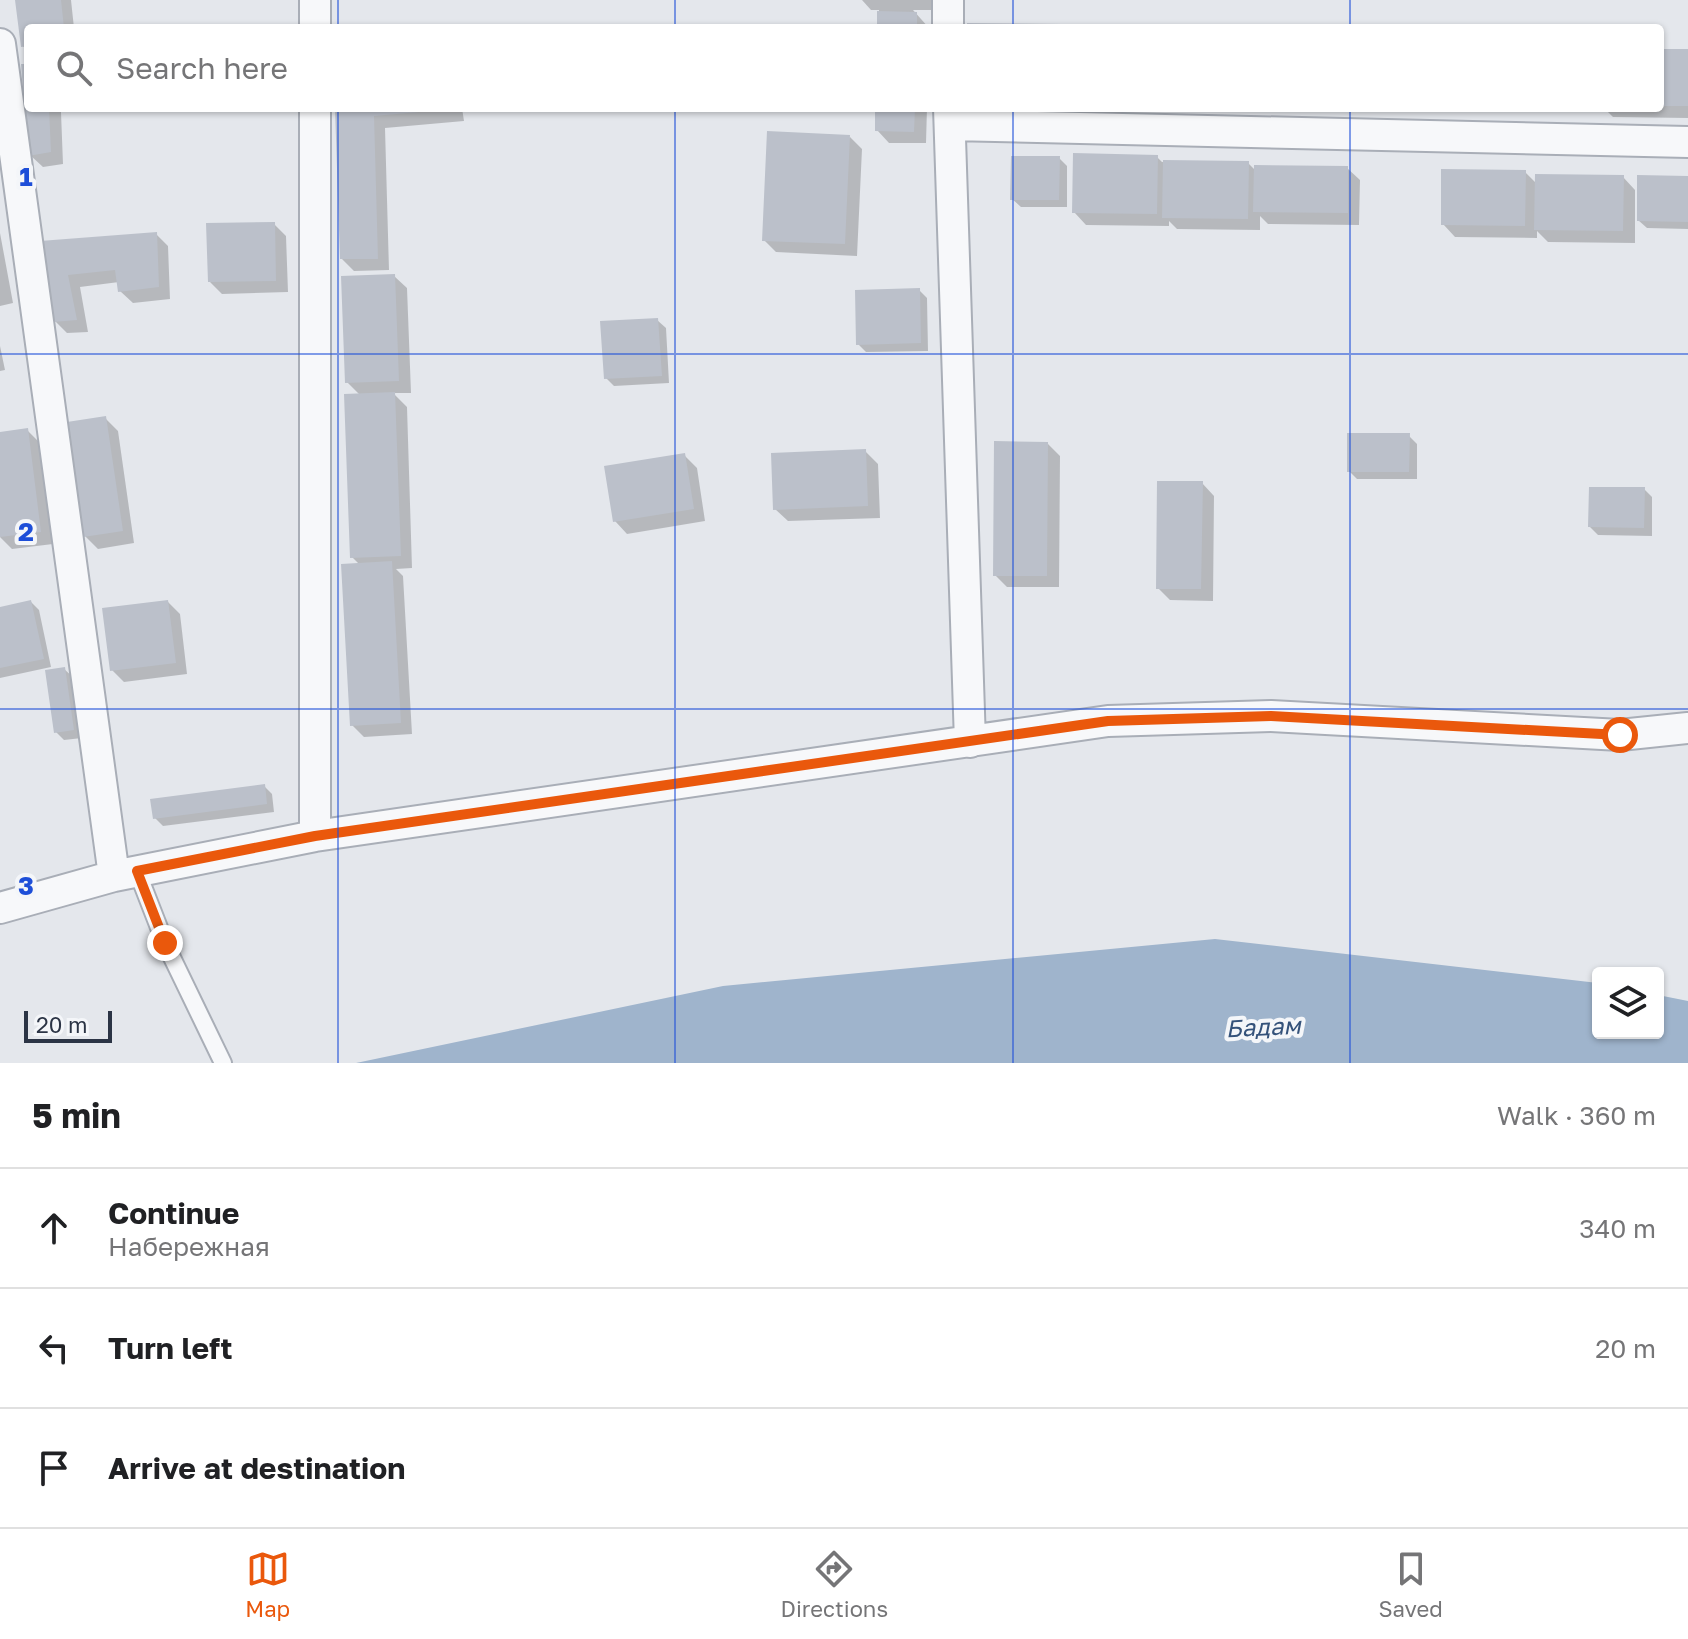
<!DOCTYPE html>
<meta charset="utf-8">
<style>
:root{--surface:#fff;--page:#f6f6f6;--text:#202124;--muted:#757577;--line:#e0e0e0;--accent:#ea580c}
body{margin:0;font-family:"Golos Text",sans-serif;background:var(--page);color:var(--text)}
.controls{position:absolute;right:24px;bottom:24px;display:grid;overflow:hidden;border-radius:8px;box-shadow:0 2px 6px #0004}
.controls button{width:72px;height:72px;display:grid;place-items:center;padding:0;border:0;border-bottom:2px solid var(--line);background:var(--surface);color:var(--text);font:40px sans-serif}
.scale{position:absolute;left:24px;bottom:20px;width:88px;box-sizing:border-box;padding-left:8px;border:4px solid #2b3445;border-top:0;font-size:22px;line-height:28px;white-space:nowrap;color:#2b3445;-webkit-text-stroke:6px #f4f6f9;paint-order:stroke}
.stop{position:absolute;width:24px;height:24px;margin:-18px;border:6px solid #ea580c;border-radius:50%;background:#fff}
.stop.end{background:#ea580c;border-color:#fff;box-shadow:0 2px 8px #0008}
.list{margin:0;padding:0;list-style:none}
h2{display:flex;justify-content:space-between;align-items:center;height:104px;margin:0;padding:0 32px;font-size:34px}
h2 small{font-size:26px;font-weight:400;color:var(--muted)}
.list li{display:grid;grid-template-columns:52px 1fr auto;gap:24px;align-items:center;box-sizing:border-box;height:120px;padding:0 32px;border-top:2px solid var(--line)}
.list b{display:block;font-size:30px;white-space:nowrap}
.list p{margin:0;font-size:26px;white-space:nowrap;color:var(--muted)}
.list em{font-size:26px;font-style:normal;color:var(--muted)}
.icon{flex:none;width:44px;height:44px;fill:none;stroke:currentColor;stroke-width:2;stroke-linecap:round;stroke-linejoin:round}
.map{position:relative;flex:none;width:1688px;height:1063px;overflow:hidden}
.search{position:absolute;background:var(--surface);box-shadow:0 2px 6px #0004;left:24px;right:24px;top:24px;height:88px;display:flex;align-items:center;gap:20px;box-sizing:border-box;padding:0 28px;border-radius:8px;color:var(--muted);font-size:30px}
.sheet{height:464px;background:var(--surface)}
nav{display:flex;justify-content:space-around;align-items:center;box-sizing:border-box;height:112px;border-top:2px solid var(--line);background:var(--surface);font-size:22px;color:var(--muted)}
nav a{display:grid;justify-items:center;gap:4px}
nav .on{color:var(--accent)}
.map>svg:first-child{display:block}
</style>
<div class="map">
<svg width="1688" height="1063" viewBox="0 0 1688 1063">
<rect width="100%" height="100%" fill="#e4e7ec"/>
<path fill="#9fb4cc" d="M1215 939 1598 983V1033H1658V995L1688 1001V1063H356L723 986Z"/>
<path fill="#0003" d="M17 0H71L74 28H28V52L23 46Z
M862 0H932V10H913L929 28H879V10H871Z
M1660 51H1688V118L1613 117 1604 108H1660Z
M23 66H28V108L131 109 61 112 63 164 43 167 30 155Z
M337 108H462L464 121 385 128 389 270 354 271 342 259Z
M877 108H927L926 143H889L877 130Z
M1344 108H1433V109Z
M850 137 862 149 857 256 776 252 764 240Z
M1157 157 1162 162 1248 163 1256 171 1347 168 1360 180 1359 225 1268 224 1260 216V230L1177 229 1169 221V226L1086 225 1074 212Z
M1059 158 1067 166V207H1021L1012 199Z
M1525 172 1537 184 1623 177 1635 190V243L1548 242 1537 231V238L1455 237 1443 224Z
M1688 178V229L1647 228 1638 220Z
M274 224 286 236 288 292 222 294 210 282Z
M0 233 13 303 0 306Z
M156 234 168 246 170 299 133 303 120 291 119 282 80 287 88 332 67 333 55 321 42 243Z
M394 276 407 288 411 393H393L407 407 412 568 396 569 403 576 412 734 364 737 352 725 360 565 352 557 360 395 347 382Z
M919 290 927 298 928 351 866 352 858 344Z
M657 320 666 328 669 383 614 386 606 378Z
M0 346 5 370 0 371Z
M105 418 118 431 134 543 98 549 85 536Z
M27 430 40 443 53 544 12 549 0 537V434Z
M1409 436 1417 444V479H1357L1349 471Z
M1048 444 1060 456 1059 587H1007L995 575Z
M865 451 878 464 880 518 788 521 775 509Z
M684 455 697 468 705 521 627 534 615 521Z
M1202 483 1214 496 1213 601 1170 600 1158 588Z
M1644 489 1652 497V536L1598 535 1590 527Z
M31 602 39 610 51 667 0 678V609Z
M168 602 180 614 187 674 124 682 112 670Z
M64 669 73 677 82 738 64 740 56 732Z
M264 786 272 794 274 812 163 826 155 818Z"/>
<path fill="#bbc0ca" d="M15 0H61L64 28H28V46L21 47Z
M877 11 917 12V28H877Z
M967 23 1063 24V28H967Z
M1660 49H1688V106H1660Z
M21 64H28V108H49L51 152 28 156Z
M335 108H440L441 110 374 116 378 259H340Z
M875 108H915L914 132 875 131Z
M767 131 850 135 845 244 762 241Z
M1073 153 1158 155 1157 214 1072 213Z
M1011 156H1060L1059 200H1010Z
M1163 160 1249 161 1248 219 1162 218Z
M1254 165 1348 166V213L1253 212Z
M1441 169 1526 170 1525 226 1441 225Z
M1535 174 1624 175 1623 231 1534 230Z
M1637 175 1688 176V222L1637 221Z
M275 222 276 281 208 282 206 223Z
M157 232 159 287 118 292 115 270 68 275 77 320 53 322 40 241Z
M395 274 399 381 345 383 341 276Z
M920 288 921 343 856 345 855 290Z
M658 318 662 376 604 379 600 321Z
M395 392 401 556 350 558 344 394Z
M106 416 123 531 83 537 67 422Z
M28 428 41 532 0 537V432Z
M1347 433H1410L1409 472H1347Z
M994 441 1048 442 1047 576H993Z
M866 449 868 506 773 510 771 453Z
M685 453 694 509 613 522 604 466Z
M1157 481H1203L1201 589H1156Z
M1589 487H1645L1644 528 1588 527Z
M392 561 401 723 350 726 341 564Z
M31 600 44 659 0 668V607Z
M168 600 176 663 110 671 102 608Z
M65 667 74 730 54 733 45 670Z
M265 784 267 804 153 819 150 799Z"/>
<g fill="none" stroke-linecap="round" stroke-linejoin="round">
<g stroke="#a9aeb7" stroke-width="20">
<path id="service" d="M137 871 165 943 223 1063"/>
</g>
<g stroke="#a9aeb7" stroke-width="34">
<path id="minor" d="M948 0V28
M315 28V0
M0 44 114 876
M949 108 970 742
M950 125 1688 142
M315 836V108
M0 908 114 876 315 836 1108 721 1271 716 1620 735 1688 728"/>
</g>
<use href="#service" stroke="#f7f8fa" stroke-width="16"/>
<use href="#minor" stroke="#f7f8fa" stroke-width="30"/>
</g>
<g fill="none" stroke-linecap="round" stroke-linejoin="round">
<path stroke="#ea580c" stroke-width="10" d="M165 943 137 871 315 836 1108 721 1271 716 1620 735"/>
</g>
<path fill="none" stroke="#1d4ed8" stroke-width="2" stroke-opacity="0.55" d="M338 0V28M675 0V28M1013 0V28M1350 0V28M338 108V1063M675 108V1063M1013 108V1063M1350 108V1063M0 354H1688M0 709H1688"/>
<g text-anchor="middle" dominant-baseline="central" stroke-width="8" stroke-linejoin="round" paint-order="stroke">
<g font-size="24" font-style="italic" fill="#34527a" stroke="#f4f6f9">
<text transform="translate(1263 1026) rotate(-3)">Бадам</text>
</g>
</g>
<g font-size="26" text-anchor="middle" font-weight="bold" fill="#1d4ed8" stroke="#f4f6f9" stroke-width="8" stroke-linejoin="round" paint-order="stroke">
<text x="26" y="186">1</text>
<text x="26" y="541">2</text>
<text x="26" y="895">3</text>
</g>
</svg>
<div class="controls">
<button><svg class="icon" aria-label="layers" viewBox="0 0 24 24"><path d="M12 4l9 5-9 5-9-5zM3 14l9 5 9-5"/></svg></button>
</div>
<div class="scale">20 m</div>
<div class="stop" style="left:1620px;top:735px"></div>
<div class="stop end" style="left:165px;top:943px"></div>
<div class="search"><svg class="icon" aria-label="search" viewBox="0 0 24 24"><circle cx="10" cy="10" r="6"/><path d="M15 15l6 6"/></svg>Search here</div>
</div>
<section class="sheet">
<h2>5 min<small>Walk · 360 m</small></h2>
<ul class="list">
<li><svg class="icon" aria-label="ahead" viewBox="0 0 24 24"><path d="M12 20V5M6 11l6-6 6 6"/></svg><div><b>Continue</b><p>Набережная</p></div><em>340 m</em></li>
<li><svg class="icon" aria-label="left" viewBox="0 0 24 24"><path d="M17 20v-9H6M10 6l-5 5 5 5"/></svg><div><b>Turn left</b></div><em>20 m</em></li>
<li><svg class="icon" aria-label="arrive" viewBox="0 0 24 24"><path d="M6 21V4h12l-3 4 3 4H6"/></svg><div><b>Arrive at destination</b></div></li>
</ul>
</section>
<nav>
<a class="on"><svg class="icon" aria-label="map" viewBox="0 0 24 24"><path d="M3 6l6-2 6 2 6-2v14l-6 2-6-2-6 2zM9 4v14M15 6v14"/></svg>Map</a>
<a><svg class="icon" aria-label="directions" viewBox="0 0 24 24"><path d="M12 3l9 9-9 9-9-9zM9 14v-3h6M13 9l2 2-2 2"/></svg>Directions</a>
<a><svg class="icon" aria-label="saved" viewBox="0 0 24 24"><path d="M7 4h10v16l-5-4-5 4z"/></svg>Saved</a>
</nav>
